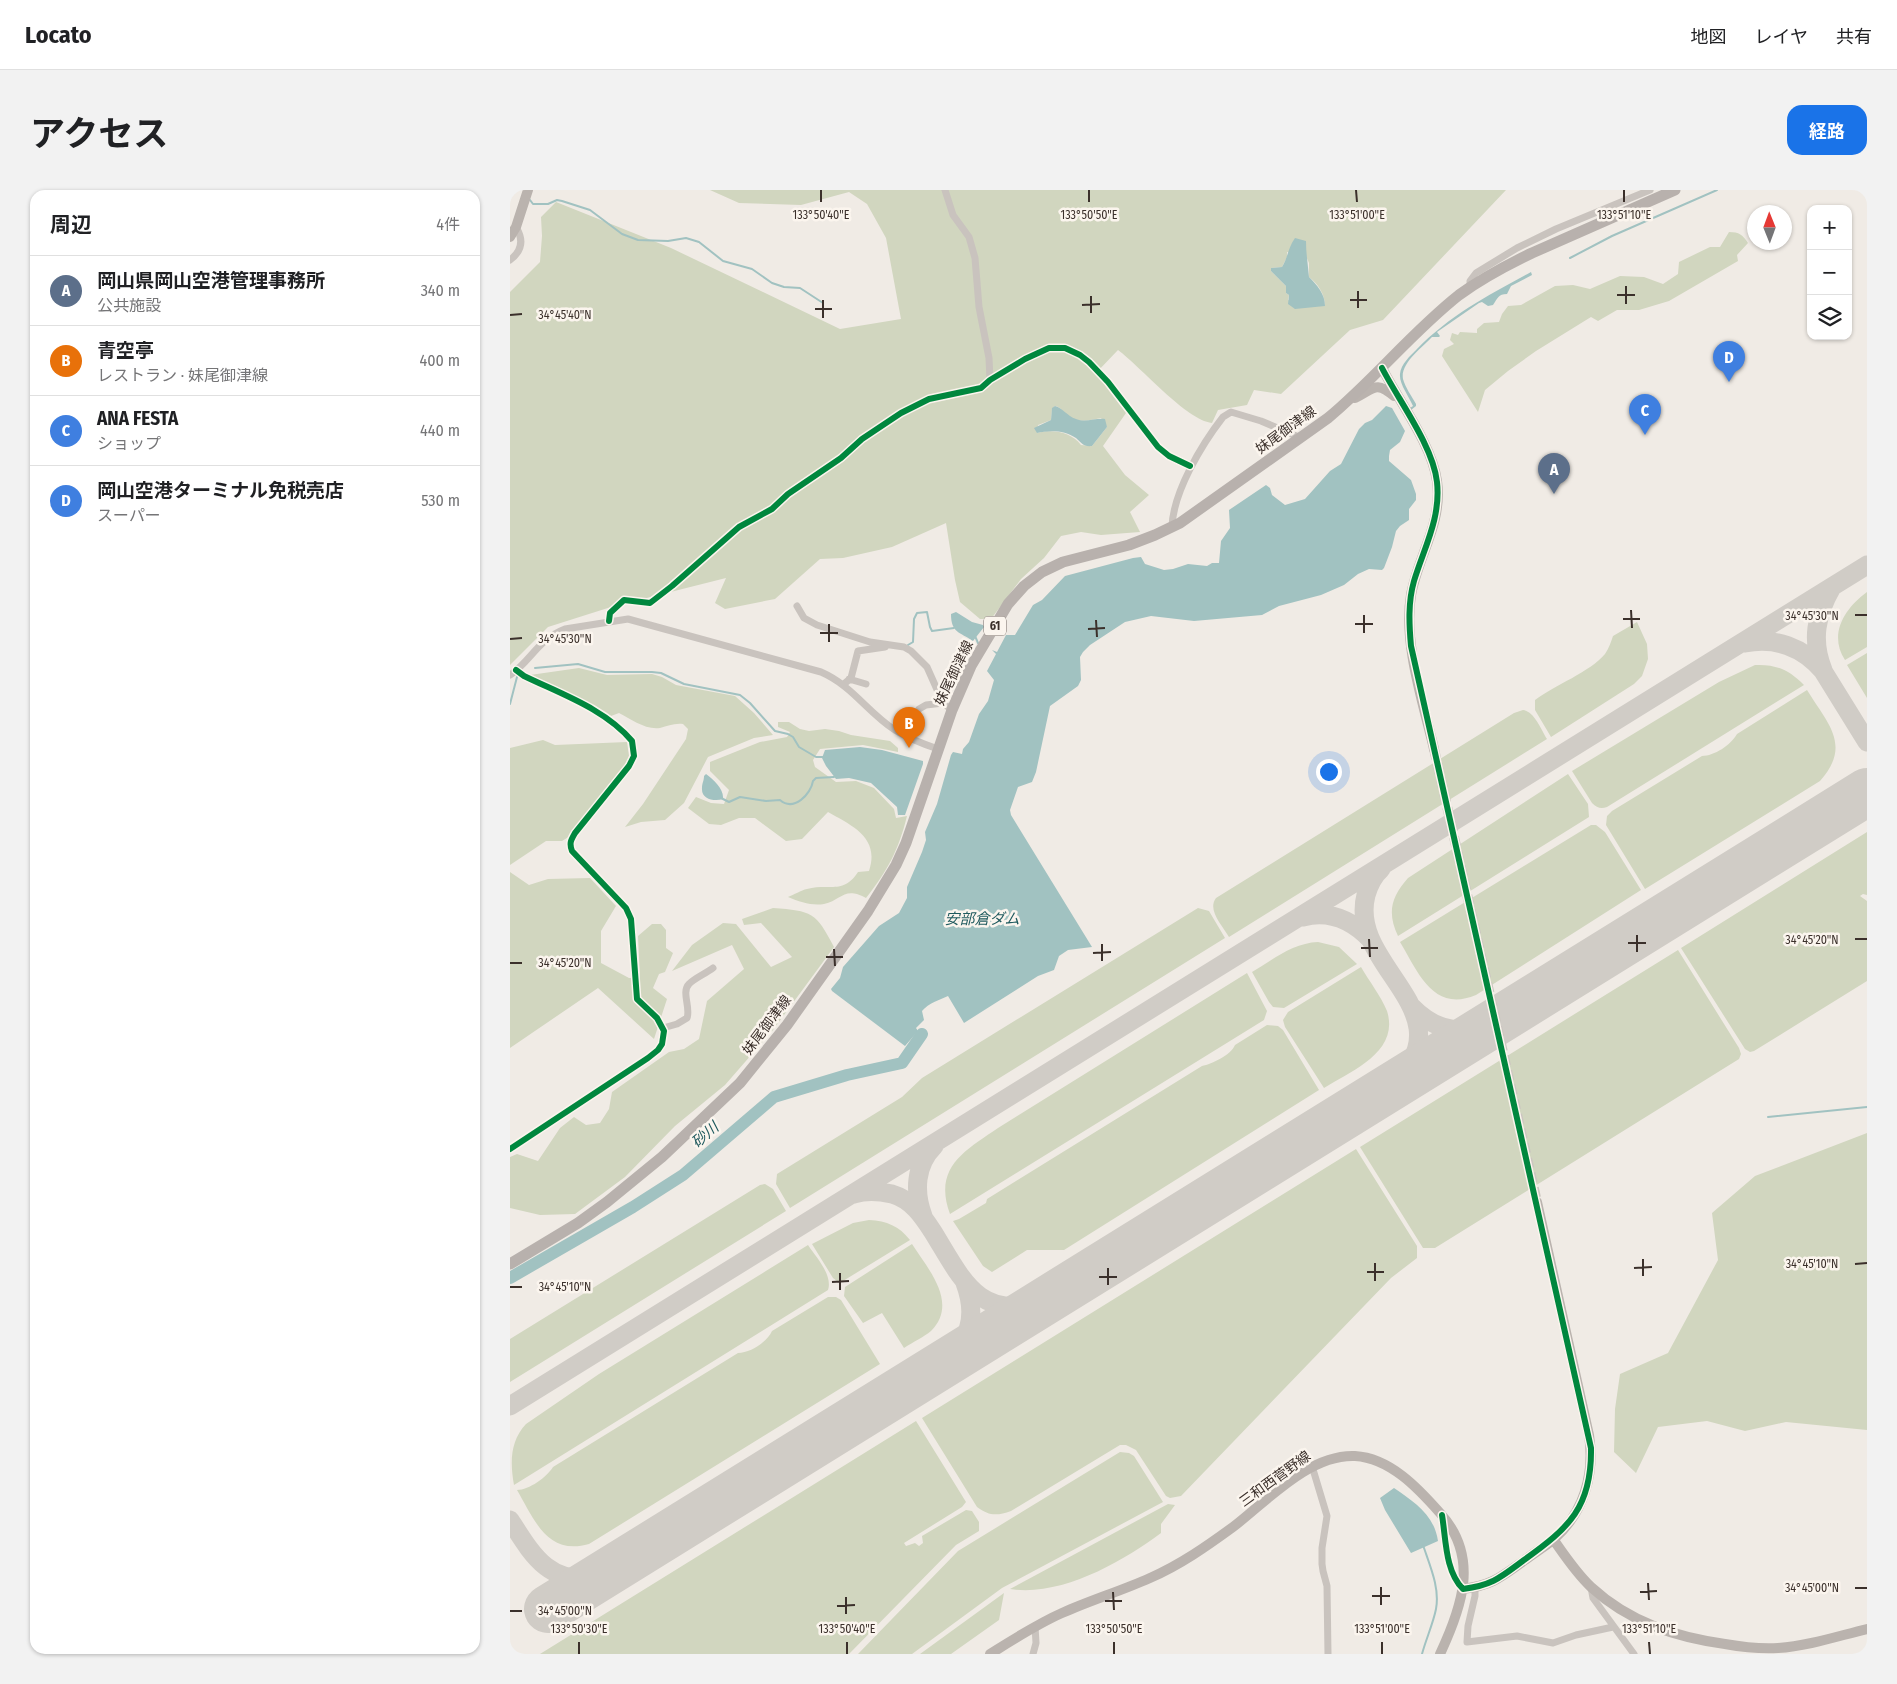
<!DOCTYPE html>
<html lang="ja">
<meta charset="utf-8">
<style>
:root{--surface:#fff;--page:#f2f2f2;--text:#202124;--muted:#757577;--line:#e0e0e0;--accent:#1a73e8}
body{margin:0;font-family:"Fira Sans Condensed","Noto Sans JP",sans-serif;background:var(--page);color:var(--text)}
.controls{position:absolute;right:15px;top:15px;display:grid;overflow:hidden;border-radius:10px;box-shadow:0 1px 4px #0004}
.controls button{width:45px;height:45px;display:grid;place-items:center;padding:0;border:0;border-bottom:1px solid var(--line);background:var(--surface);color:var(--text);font:25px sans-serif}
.compass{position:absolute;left:1237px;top:15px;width:45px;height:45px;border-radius:50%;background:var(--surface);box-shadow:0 1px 4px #0004;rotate:359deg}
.you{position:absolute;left:818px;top:581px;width:18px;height:18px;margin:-12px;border:4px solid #fff;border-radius:50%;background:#1a73e8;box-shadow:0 0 0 8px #1a73e833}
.badge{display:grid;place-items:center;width:32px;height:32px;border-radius:50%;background:var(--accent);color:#fff;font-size:16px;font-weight:700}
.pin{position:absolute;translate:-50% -41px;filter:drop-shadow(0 1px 2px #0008)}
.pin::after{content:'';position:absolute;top:26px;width:18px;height:15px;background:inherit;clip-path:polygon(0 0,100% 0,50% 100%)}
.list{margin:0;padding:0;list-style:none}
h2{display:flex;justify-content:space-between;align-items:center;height:65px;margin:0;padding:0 20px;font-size:21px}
h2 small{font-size:16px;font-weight:400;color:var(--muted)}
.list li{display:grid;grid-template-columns:32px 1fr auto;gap:15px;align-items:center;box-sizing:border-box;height:70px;padding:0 20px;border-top:1px solid var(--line)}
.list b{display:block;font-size:19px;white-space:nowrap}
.list p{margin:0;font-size:16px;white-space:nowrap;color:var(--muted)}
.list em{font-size:16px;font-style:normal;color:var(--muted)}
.icon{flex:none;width:28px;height:28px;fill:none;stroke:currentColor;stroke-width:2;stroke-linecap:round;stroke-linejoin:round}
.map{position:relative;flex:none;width:1357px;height:1464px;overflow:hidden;border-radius:15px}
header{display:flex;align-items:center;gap:30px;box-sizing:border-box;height:70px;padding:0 25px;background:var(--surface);border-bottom:1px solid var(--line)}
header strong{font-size:24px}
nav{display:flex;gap:28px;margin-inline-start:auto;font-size:18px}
.intro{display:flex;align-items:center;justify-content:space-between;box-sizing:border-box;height:120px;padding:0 30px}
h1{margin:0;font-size:35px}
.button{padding:12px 22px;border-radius:15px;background:var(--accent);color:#fff;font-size:18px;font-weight:700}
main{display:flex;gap:30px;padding:0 30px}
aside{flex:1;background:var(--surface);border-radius:15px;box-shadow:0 1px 4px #0004}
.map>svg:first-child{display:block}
</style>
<header>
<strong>Locato</strong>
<nav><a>地図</a><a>レイヤ</a><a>共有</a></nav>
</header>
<div class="intro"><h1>アクセス</h1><a class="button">経路</a></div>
<main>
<aside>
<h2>周辺<small>4件</small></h2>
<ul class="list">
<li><span class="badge" style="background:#5c6f8a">A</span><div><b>岡山県岡山空港管理事務所</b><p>公共施設</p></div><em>340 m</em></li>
<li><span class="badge" style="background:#e8710a">B</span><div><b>青空亭</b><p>レストラン · 妹尾御津線</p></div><em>400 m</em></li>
<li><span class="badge" style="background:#3f7fe0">C</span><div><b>ANA FESTA</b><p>ショップ</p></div><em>440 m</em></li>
<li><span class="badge" style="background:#3f7fe0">D</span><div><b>岡山空港ターミナル免税売店</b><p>スーパー</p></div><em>530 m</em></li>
</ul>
</aside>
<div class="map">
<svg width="1357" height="1464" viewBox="0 0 1357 1464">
<rect width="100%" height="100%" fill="#f0ebe5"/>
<path fill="#d1d6bf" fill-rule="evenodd" d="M200 0H996L873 130 840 140 771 204 744 200 737 215 708 220 702 233C676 230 631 177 608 160L586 183 616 223 593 256 615 285 639 305 620 322 630 342 591 345 571 342 551 346 534 368 511 389 481 429H470L450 412 445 390 436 333 382 357 333 368 310 369 265 409 215 419 205 413 216 388 101 417 38 437 0 475V102L30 72 32 46 31 27 46 12 161 58 330 139 391 129 376 48 357 14 339 2 291 15 229 13ZM777 62 796 66 799 73V87C808 94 815 104 815 116L778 110 779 105 776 103V96L761 81V78L772 77 777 67ZM545 216C551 217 553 222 558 226 569 234 579 230 591 228L597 237 582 256 571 255C561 242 543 239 527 243L528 235 541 230 542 219Z
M1219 42C1229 42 1233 45 1238 53L1227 65 1228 71 1159 111 1129 120H1107L1088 131 1081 127 1026 161 998 181 975 200 968 222 932 166 934 159 944 154 940 150 942 143 948 145 950 142 967 143V139L974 133 989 132 992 124 998 116 1011 115 1045 96 1063 95 1080 99 1110 86 1134 87 1153 94 1168 84 1169 72 1200 57H1210Z
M1357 402V457L1335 470C1318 444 1335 418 1357 402Z
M1127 432 1137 454 1138 469 1132 486 1124 494 1041 547 1025 520V510C1045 495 1080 482 1095 464 1099 458 1101 452 1103 446Z
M1357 463V508L1337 475Z
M1245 475C1266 474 1279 480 1294 495L1097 617C1091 619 1087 618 1082 613L1062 581 1209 492Z
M69 478 97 485 142 484 152 487 166 495 225 506 244 523 263 545 244 548 198 567 174 613 155 630 131 632 115 637 133 614 176 549 178 539 173 534C164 533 158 536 150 538 135 540 121 529 109 523L101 526 76 512 20 485Z
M1297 500C1318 534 1342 555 1310 591L1135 699 1096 635 1097 626 1102 621 1192 566C1204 566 1221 555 1227 544Z
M1013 520C1024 521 1031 539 1037 549L719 747C712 735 697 720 706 708L1004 523Z
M268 532H279L290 539 299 541 315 539 329 541 341 545 380 551 388 558V562L353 555 310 559 303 570 305 577 326 592 346 591 364 598 384 619 386 628 397 626C389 659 377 682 356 708 334 696 332 710 314 714 302 716 290 712 278 707 284 705 291 700 297 699 319 693 333 705 348 682L359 681C370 648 343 636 318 622L292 649 276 651 245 628H229L211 635 199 634 178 618 186 607 201 613 214 614 219 600 200 581V572L250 552 277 547 280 542 268 537Z
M33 550 45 555 117 552 119 566 115 576 60 646 52 651H36L0 675V558Z
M1058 584 1078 614 1079 627 888 746C877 723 881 707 898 688Z
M1081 635H1086L1095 642 1131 700 966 805C923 823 908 782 890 752Z
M1357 642V705L1353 704 1350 706 1357 711V791L1244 861 1240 862 1235 859 1171 758Z
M0 682 19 695 38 689 80 688 106 716 91 741V773L119 788H130L128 746 142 734H151L156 740V758L163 763 155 782 149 784 143 798 157 809 144 849 88 798 0 858Z
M263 718C302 721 306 722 324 757L263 840 215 895 165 936 115 987 65 1024 30 1025 0 1018V967L7 964 28 971 50 938 64 927 76 935 90 933 99 919 102 902 159 862 174 859 189 849 197 811 234 779 222 755 162 781 182 755 213 733 226 734 261 777 282 767 251 733 234 735 232 729Z
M688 718 699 721 715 748 280 1018 266 994 267 984 392 907 412 888Z
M808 752 829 757 847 774 774 818 763 817 759 812 742 782C762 770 783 753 808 752Z
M1168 760 1229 858 1231 864 1229 869 925 1058H913L850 957Z
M851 777C859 791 871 806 877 821 890 862 841 881 814 898L775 837 773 830 778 822Z
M737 783 757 821 754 830 440 1024C423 978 454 961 488 938Z
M757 835 768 836 773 840 809 900 554 1060H517L482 1082 473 1076 443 1031 449 1029 476 1013 477 1009 692 876C702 874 721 865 725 855Z
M1357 943V1240L1276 1232 1235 1241 1197 1231 1148 1237 1126 1283 1104 1262 1105 1219 1110 1184 1158 1163 1208 1070 1202 1023 1245 986Z
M846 959 907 1056V1068L881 1088 671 1306 660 1308 656 1306 626 1260 616 1255H610L501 1321C487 1326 479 1326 467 1317L412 1228Z
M255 994 263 999 276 1021 0 1192V1149L250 995Z
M359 1030C377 1031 389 1036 400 1050L333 1091H327L323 1088 302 1054 343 1033Z
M402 1054C418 1079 449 1113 421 1141 414 1147 403 1152 394 1158L372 1123 353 1133 334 1106 335 1097Z
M298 1055C306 1067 323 1085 318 1100L4 1295C0 1273 0 1251 16 1234L89 1184Z
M318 1107H326L331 1110 370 1174 79 1354C37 1366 24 1329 7 1300 19 1300 37 1287 43 1277L228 1163C240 1163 257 1152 262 1141Z
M406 1231 456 1312 452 1317 394 1353 396 1356 405 1353 409 1356 413 1353 412 1346 456 1320 462 1321 469 1332V1341L446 1355 339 1464H30Z
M610 1262 619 1263 624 1266 653 1312 492 1398 402 1464H348L448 1361Z
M658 1314 665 1315 651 1334V1343C612 1372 551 1407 500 1399Z
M494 1403 489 1430 441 1464H410Z"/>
<path fill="#a1c2c1" d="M785 48 796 51C796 64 798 75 799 87 807 95 815 104 815 116L785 119 778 114 779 105 776 103V96L761 81V78L772 77C778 67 778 58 785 48Z
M1021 82 1022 85 1001 96 997 104C988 104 988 108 983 115L978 116 972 112 969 113 927 142 930 146 929 147H922C913 157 890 173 893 189 895 197 902 207 906 214V216L901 220 900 218 903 216C899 206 889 194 890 184 891 174 900 166 907 159 940 125 980 104 1021 82Z
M545 216C553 218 557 226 566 229 576 233 584 228 595 229L597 237 582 256C573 257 572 253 566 248 555 240 539 240 527 243L524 238 541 230 542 218Z
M876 216 882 218 895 241 890 252 880 260 879 266V271L901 290 906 304V310L899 319V330L890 336 886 341 882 357 874 378 872 380 859 379 848 384 834 395 811 405 769 416 752 425 684 431 641 426 615 432 580 455 573 462 570 467 571 490 568 496 540 516 526 582 522 592 508 597 500 620 501 625 582 757 558 760 549 766 544 780 528 786 454 833 438 806C429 810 419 813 412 821L414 830 406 838 408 841 395 856 322 801 321 799 330 788 333 777 369 736 389 723 397 708V697L412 662 416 650 415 642 427 614 441 565 443 562 452 564 453 559 459 552 469 524 478 511 484 490 477 481 486 464 482 460 487 462 496 445H505L523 415 532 410 555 386 623 368 631 367 635 374 654 380 663 379 678 374 697 376 702 373H709L711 351 720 338 719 320 756 295 760 298 762 305 775 315 795 309 820 281 831 274 849 239 855 233 862 230Z
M446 422 462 432 473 435 474 437 463 451C450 442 441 443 441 424Z
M350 557 372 560 413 571V574L395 625H388L387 617 361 593 339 588 326 589 316 576 312 568 315 560Z
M196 584C204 590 214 599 213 609 204 612 191 609 192 598 192 593 194 591 194 586Z
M884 1298C904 1312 924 1324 928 1351L901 1363 875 1320 870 1308Z"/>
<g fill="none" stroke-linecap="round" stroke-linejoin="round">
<path stroke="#a1c2c1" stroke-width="2" d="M0 1 1 7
M20 10 23 14H38L47 10 52 11 80 20 112 44 128 50 158 51 176 48 189 52 213 71 242 79 262 93 274 97 290 98 313 113
M1060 68 1102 46 1207 0
M465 446 468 453
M398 455 403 452 404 429 407 423 417 422 420 437 422 441 444 438
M25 478 68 474 95 482H142L151 483 174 494 230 505 240 513 265 541 278 544 283 547 289 557 306 567H313
M0 514 7 487
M211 608 219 612 230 607 256 611 270 610C284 622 301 604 303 591L306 588 324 587
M1258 927 1357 917
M912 1464C916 1449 923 1434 926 1419 930 1398 920 1376 913 1355"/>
<path stroke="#a1c2c1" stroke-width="12" d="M0 1088 123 1017 173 985 264 907 337 885 392 873 412 844"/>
<path stroke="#d0ccc6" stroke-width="19" d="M1235 453C1265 447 1293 457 1313 481L1357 552
M1313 480C1301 450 1306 425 1322 397
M1339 613 1348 606 1357 594
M871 679C864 685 859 695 856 705 837 778 963 822 880 898
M793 727C820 720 842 730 861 750
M901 816C928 844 954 845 988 831
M344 1004C356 1000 369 1001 382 1004 402 1010 412 1025 423 1042 452 1089 469 1133 535 1111
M413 1026C404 1002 405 975 424 956
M432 1175C459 1151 468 1128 455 1093
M0 1216 1357 375
M0 1330C23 1366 39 1395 88 1388"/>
<path stroke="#d0ccc6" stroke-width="48" d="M38 1419 1357 602"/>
<path stroke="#ccc6c0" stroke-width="10" stroke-dasharray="10 5" stroke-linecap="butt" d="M924 559 1027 1012"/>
<path stroke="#c9c3be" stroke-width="7" d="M435 0 443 25 459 47 465 68 469 117 479 168 480 190
M0 70C12 61 14 50 6 37
M960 98V91L966 83 1007 58 1046 39 1140 0
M662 337C663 302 692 254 713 227L721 222 751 231 791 248
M287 416 294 428 307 435 360 452 394 457 401 461 417 477 433 513 442 520
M99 431 100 423 114 410 140 413 162 396 229 337 262 319 278 304 331 268 352 249 391 223 419 209 471 198 480 190 515 169 539 158H555L570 165 579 172 598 192 648 257 659 266 680 276
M0 485C21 471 27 450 55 439L118 429 311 482C343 496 357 522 385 540 398 548 413 554 428 559
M339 489 356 494
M334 494 341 488 348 461 375 457
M395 546 409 519 416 515 433 513
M153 838 167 834 177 828C181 818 171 802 179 794 185 788 195 784 203 778
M0 959 138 868 148 860 152 854 154 841 147 828 127 809 121 729 116 718 62 661C59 653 61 650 65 643L119 576 124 566 122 551C95 519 51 504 14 486L6 480
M802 1276 817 1326 812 1358V1374L813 1381 817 1396 818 1464
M933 1329C936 1352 936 1382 953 1399
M965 1397V1406L958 1436 957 1452 1007 1446 1043 1453 1066 1445 1103 1437
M1081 1397 1083 1408 1124 1464
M523 1464 526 1453 525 1436"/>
<path stroke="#bab3ae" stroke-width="10" d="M0 47 6 37 18 0
M872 178C889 211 922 255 927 291 933 333 908 366 901 405 893 453 913 512 924 559
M845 208C864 199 865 190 884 206
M1043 1349C1055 1366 1066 1383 1081 1397 1119 1432 1165 1447 1215 1454 1232 1457 1250 1459 1268 1458 1298 1456 1328 1446 1357 1439
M953 1399C983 1395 991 1387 1015 1370 1024 1363 1034 1357 1043 1350 1074 1323 1085 1284 1079 1245L1027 1012
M480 1464C504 1449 527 1434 552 1423 581 1410 611 1401 640 1388 670 1375 697 1356 723 1337 757 1311 799 1264 845 1266 880 1268 908 1298 930 1323 970 1367 952 1417 930 1464"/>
<path stroke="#b8b1ad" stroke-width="11" d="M0 1074 68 1033 97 1012 152 967 230 893 277 835 358 721 386 675 396 653 442 520 461 476 498 414 514 396 532 382 553 372 619 355 645 345 670 333 818 228C864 190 902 142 949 105 971 89 997 75 1022 63L1165 0"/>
<g stroke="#fbf5ee" stroke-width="9">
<path id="cycleway" d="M872 178C889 211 923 256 927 292 931 328 914 358 904 391 898 412 899 434 901 456L1081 1258C1082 1317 1059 1338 1014 1370 991 1387 983 1395 953 1399 935 1381 936 1349 932 1325
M99 431 100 423 114 410 140 413 162 396 229 337 262 319 278 304 331 268 352 249 391 223 419 209 471 198 480 190 515 169 539 158H555L570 165 579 172 598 192 648 257 659 266 680 276
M0 959 138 868 148 860 152 854 154 841 147 828 127 809 121 729 116 718 62 661C59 653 61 650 65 643L119 576 124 566 122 551C95 519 51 504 14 486L6 480"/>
</g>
<use href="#cycleway" stroke="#00873e" stroke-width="6"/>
</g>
<path fill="none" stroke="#3b302b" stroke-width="2" d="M311 0V12M579 0V12M846 0 847 12M1114 0V12M1116 96V114M848 101V118M1107 105H1125M581 106V123M313 110V128M840 110H857M572 115 590 114M305 119H322M0 125 12 124M1121 420 1122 438M854 425V443M1345 425H1357M1113 429H1130M586 430 587 447M319 434V452M845 434H863M578 439 595 438M310 443H328M0 449 12 448M1127 745V762M859 749 860 767M1345 749H1357M1118 753H1136M592 754V771M851 758H868M324 759 325 776M583 763 601 762M316 767H333M0 773H12M1133 1069V1086M865 1073V1091M1345 1074 1357 1073M598 1078V1095M1124 1078 1142 1077M857 1082H874M330 1083V1100M589 1087H607M322 1092 339 1091M0 1097H12M1138 1393 1139 1410M871 1397V1415M1345 1398H1357M603 1402 604 1420M1130 1402 1147 1401M862 1406H880M336 1407V1424M595 1411H612M327 1416 345 1415M0 1421H12M69 1452V1464M337 1452V1464M604 1452V1464M872 1452V1464M1139 1452 1140 1464"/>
<g text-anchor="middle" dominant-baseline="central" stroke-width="5" stroke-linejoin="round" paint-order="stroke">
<rect fill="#fbf5ee" stroke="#756b66" stroke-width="1" x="474" y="426.5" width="22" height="19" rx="4"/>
<g font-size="12" font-weight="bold" fill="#3b302b">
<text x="485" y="436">61</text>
</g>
<g font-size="14" fill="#3b302b" stroke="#fbf5ee">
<text transform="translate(776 240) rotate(-36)">妹尾御津線</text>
<text transform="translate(444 483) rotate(-64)">妹尾御津線</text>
<text transform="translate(257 835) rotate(-53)">妹尾御津線</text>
<text transform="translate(765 1289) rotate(-36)">三和西菅野線</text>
</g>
<g font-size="15" font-style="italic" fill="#1f5a5e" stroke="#fbf5ee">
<text x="472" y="729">安部倉ダム</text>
<text transform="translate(195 945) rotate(-41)">砂川</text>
</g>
</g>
<g font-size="12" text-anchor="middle" fill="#3b302b" stroke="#fbf5ee" stroke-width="5" stroke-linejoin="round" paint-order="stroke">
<text x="311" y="29">133°50'40"E</text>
<text x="579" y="29">133°50'50"E</text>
<text x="847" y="29">133°51'00"E</text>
<text x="1114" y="29">133°51'10"E</text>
<text x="55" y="129">34°45'40"N</text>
<text x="1302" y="430">34°45'30"N</text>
<text x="55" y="453">34°45'30"N</text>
<text x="1302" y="754">34°45'20"N</text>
<text x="55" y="777">34°45'20"N</text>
<text x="1302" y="1078">34°45'10"N</text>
<text x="55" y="1101">34°45'10"N</text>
<text x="1302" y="1402">34°45'00"N</text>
<text x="55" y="1425">34°45'00"N</text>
<text x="69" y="1443">133°50'30"E</text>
<text x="337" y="1443">133°50'40"E</text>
<text x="604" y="1443">133°50'50"E</text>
<text x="872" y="1443">133°51'00"E</text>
<text x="1139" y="1443">133°51'10"E</text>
</g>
</svg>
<div class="controls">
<button>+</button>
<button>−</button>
<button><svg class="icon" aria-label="layers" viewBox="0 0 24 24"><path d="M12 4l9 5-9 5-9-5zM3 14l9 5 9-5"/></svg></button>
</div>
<svg class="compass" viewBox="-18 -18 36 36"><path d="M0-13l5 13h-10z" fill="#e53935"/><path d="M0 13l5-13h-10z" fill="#757577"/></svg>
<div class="you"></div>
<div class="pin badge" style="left:1044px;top:304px;background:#5c6f8a">A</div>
<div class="pin badge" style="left:399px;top:558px;background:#e8710a">B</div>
<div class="pin badge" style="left:1135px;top:245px;background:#3f7fe0">C</div>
<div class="pin badge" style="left:1219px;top:192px;background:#3f7fe0">D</div>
</div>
</main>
